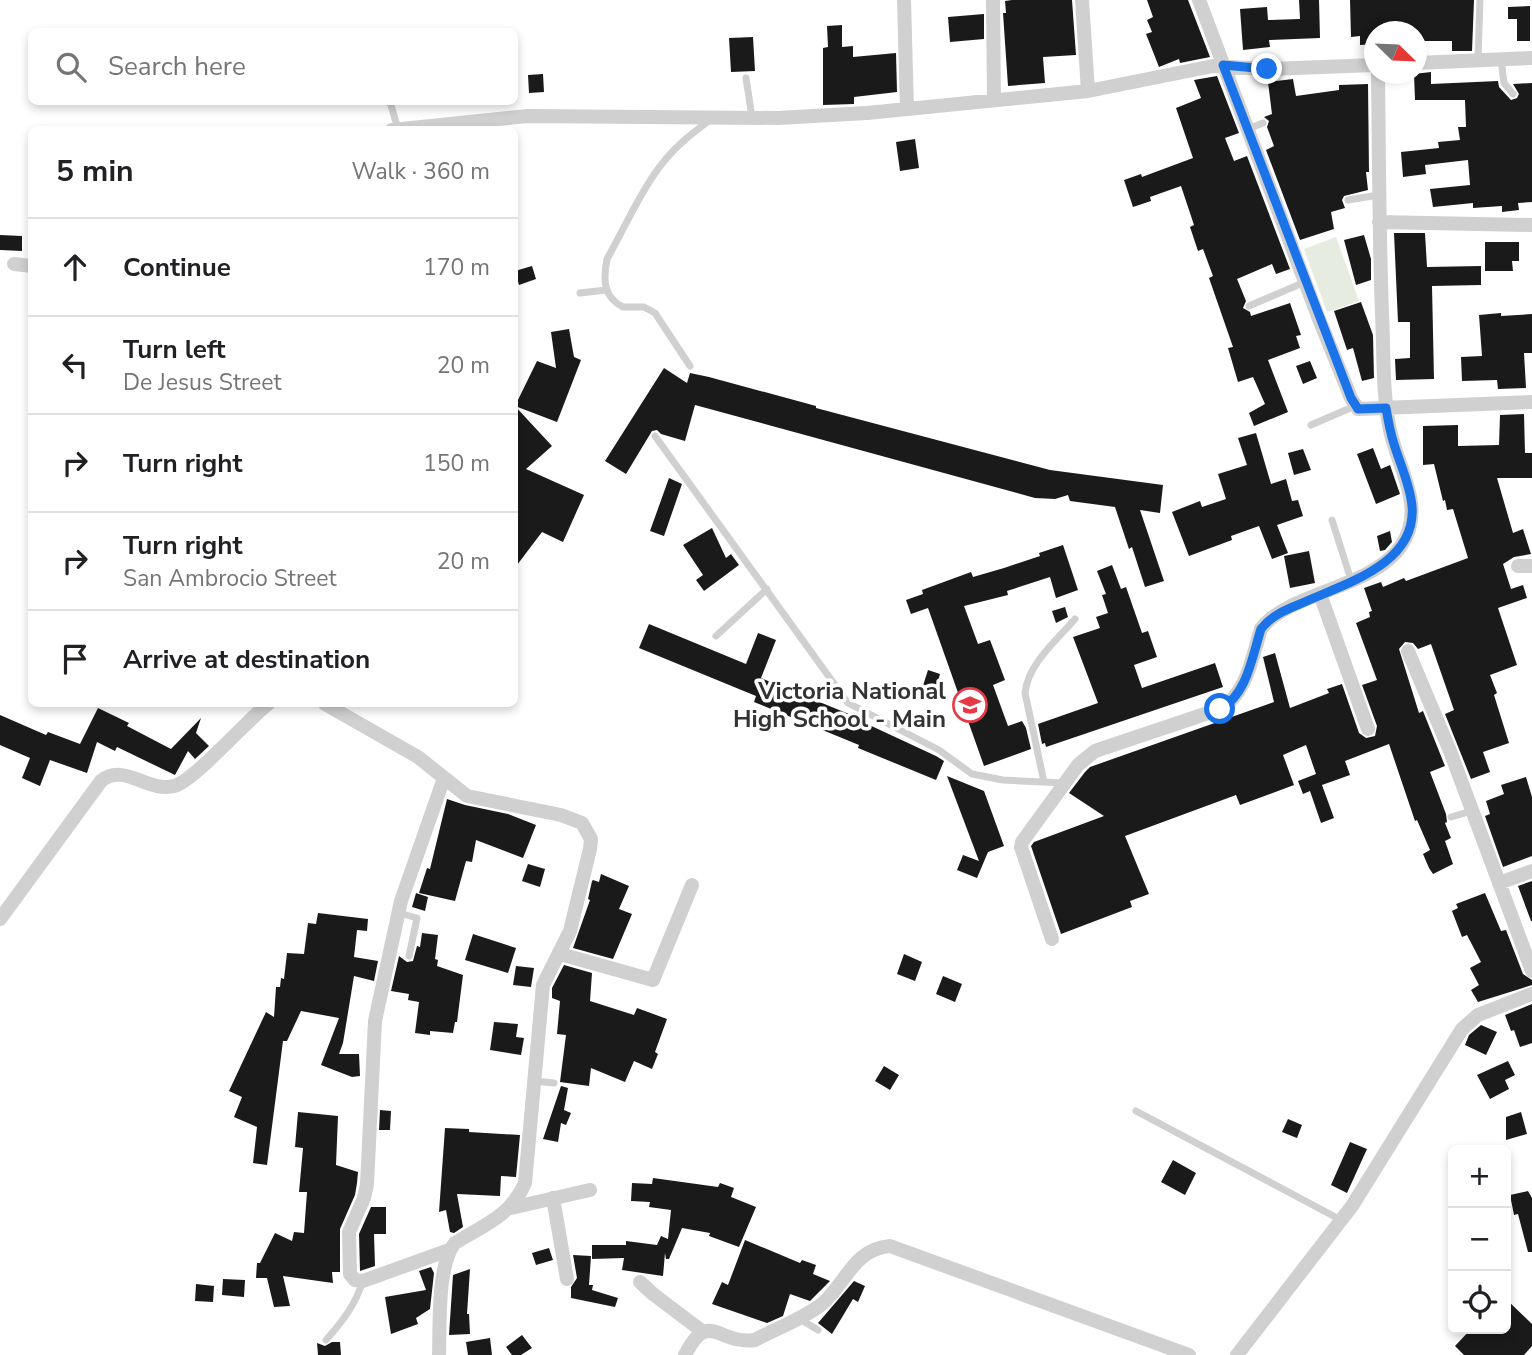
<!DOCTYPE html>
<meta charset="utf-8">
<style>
:root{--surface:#fff;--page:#f2f2f2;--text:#202124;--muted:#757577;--line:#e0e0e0}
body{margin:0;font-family:"Nunito Sans",sans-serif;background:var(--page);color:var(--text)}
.controls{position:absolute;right:21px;bottom:21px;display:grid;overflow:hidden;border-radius:10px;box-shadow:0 4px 10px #0003}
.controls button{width:63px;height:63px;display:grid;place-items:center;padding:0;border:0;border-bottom:2px solid var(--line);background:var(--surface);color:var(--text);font:35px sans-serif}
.compass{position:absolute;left:1364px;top:21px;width:63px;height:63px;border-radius:50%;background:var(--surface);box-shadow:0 4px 10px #0003;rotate:113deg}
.stop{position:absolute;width:21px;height:21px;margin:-16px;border:5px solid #1a73e8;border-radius:50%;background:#fff}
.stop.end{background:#1a73e8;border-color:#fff;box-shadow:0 2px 7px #0008}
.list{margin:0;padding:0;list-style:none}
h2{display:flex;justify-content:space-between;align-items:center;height:91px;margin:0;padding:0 28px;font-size:30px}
h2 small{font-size:23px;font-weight:400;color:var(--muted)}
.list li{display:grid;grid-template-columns:46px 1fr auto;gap:21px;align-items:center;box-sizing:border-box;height:98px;padding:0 28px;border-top:2px solid var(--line)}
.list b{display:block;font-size:26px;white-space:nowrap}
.list p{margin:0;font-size:23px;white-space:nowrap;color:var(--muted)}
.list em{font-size:23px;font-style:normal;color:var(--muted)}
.icon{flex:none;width:38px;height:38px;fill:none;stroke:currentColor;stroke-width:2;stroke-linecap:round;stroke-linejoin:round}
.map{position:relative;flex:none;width:1532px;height:1355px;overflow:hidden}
.search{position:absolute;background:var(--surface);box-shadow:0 4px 10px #0003;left:28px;top:28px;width:490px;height:77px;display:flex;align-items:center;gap:18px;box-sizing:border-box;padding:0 24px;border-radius:10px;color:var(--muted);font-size:26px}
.panel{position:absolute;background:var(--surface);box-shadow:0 4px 10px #0003;left:28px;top:126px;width:490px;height:581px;border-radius:10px}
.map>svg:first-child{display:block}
</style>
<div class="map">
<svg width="1532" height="1355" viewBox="0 0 1532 1355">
<rect width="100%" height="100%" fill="#fff"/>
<path fill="#e6ecdf" d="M1336 237 1359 301 1327 312 1304 249Z"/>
<path fill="#1a1a1a" d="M1012 0H1072L1076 55 1043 57 1045 83 1008 86 1003 13H1006L1005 1Z
M1147 0H1188L1210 57 1180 63 1179 59 1159 67 1146 34 1152 32 1147 20 1153 17Z
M1299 0H1319L1320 38 1269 40 1270 47 1243 50 1240 9 1267 7 1268 20 1300 19Z
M1350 0H1474L1472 51H1452V41H1417V32H1375V44L1360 45V36L1351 37Z
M1530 6V41H1517V19H1508V7Z
M984 14V39L950 42 948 17Z
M842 25V47L853 46V57L896 53 897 92 854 97V104L823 105V48L828 47 827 26Z
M753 37 755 71 731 72 729 38Z
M1431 72V84L1498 81 1499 87 1511 100 1517 98 1519 94 1513 84 1532 83V202L1518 203 1519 210 1502 212V206L1473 208V203L1433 207 1430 189 1470 185 1468 160 1425 165 1426 174 1403 177 1401 152 1439 148 1438 142 1460 140 1458 127H1466L1465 100H1415L1414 74Z
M543 74 544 92 529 93 528 75Z
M1217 76 1239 133 1225 138 1234 161 1247 156 1290 269 1276 274 1272 264 1237 279 1246 301 1243 308 1250 312 1251 316 1290 303 1301 335 1296 336 1300 348 1268 360 1288 412 1254 426 1249 413 1265 404 1253 377 1238 382 1228 348 1233 347 1209 278 1213 276 1203 249 1198 251 1190 227 1194 225 1181 186 1150 197 1151 201 1133 207 1124 180 1141 174 1142 177 1193 158 1176 108 1201 98 1194 80Z
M1293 79 1296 96 1339 90V85L1368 84 1369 172H1366L1368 190 1344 196 1342 200 1345 208 1331 212 1334 229 1300 240 1266 150 1274 146 1267 127 1269 121 1264 117 1272 114 1268 82Z
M915 139 919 168 900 171 896 142Z
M1394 233H1425L1427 267 1481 266V285L1432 286 1434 379 1396 380 1395 359 1410 358V322H1398Z
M0 235 22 236V251L0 250Z
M1364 235 1371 259V280L1356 285 1344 240Z
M1485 242H1519V261H1512L1513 271H1485Z
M532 266 536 279 519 285 515 271Z
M1361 302 1373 335 1374 378 1362 381 1353 348 1347 350 1334 311Z
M1501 313V316L1532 314V353H1524L1526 388 1498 389 1497 380 1462 381 1461 357 1482 356 1479 315Z
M569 329 574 357 581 360 557 422 515 406 537 361 556 368 551 332Z
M1310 361 1317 378 1303 384 1296 366Z
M664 368 687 383 690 373 709 377 816 406V408L1050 470 1163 485 1160 513 1140 510 1164 581 1145 587 1132 547 1129 549 1115 507 1070 501 1068 495 1055 499 1035 498 695 405 685 441 661 434 657 430 652 431 626 474 605 461Z
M514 405 552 446 526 469 584 495 563 542 542 532 514 569Z
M1524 414 1525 453H1532V478H1497L1513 533 1523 529 1531 554 1514 557 1503 564 1511 589 1523 585 1527 598 1498 608 1517 665 1490 675 1497 693 1494 695 1509 743 1483 752 1490 772 1471 779 1445 714 1454 710 1431 644 1418 649 1413 643 1405 642 1399 649 1419 713 1423 711 1445 766 1430 772 1446 814 1447 822 1445 823 1451 838 1445 841 1453 864 1433 874 1429 868 1423 854 1430 850 1417 820 1415 821 1389 744 1345 761 1350 775 1322 785 1334 818 1321 823 1310 791 1303 794 1298 781 1316 774 1306 745 1283 755 1294 785 1240 805 1236 795 1125 836 1149 894 1130 901 1132 907 1061 934 1031 846 1034 842 1104 816 1069 793 1085 772 1090 767 1274 702 1263 657 1275 653 1290 708 1329 693 1327 689 1342 684 1359 733 1366 738 1375 736 1377 726 1362 685 1377 680 1356 623 1370 617 1369 612 1372 611 1364 588 1381 582 1383 587 1404 578 1406 581 1468 558 1453 509 1447 510 1445 500 1443 501 1434 464 1423 465V426L1458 425V446L1499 445 1500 415Z
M1256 433 1271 484 1286 479 1292 501 1298 500 1303 516 1277 525 1288 553 1272 559 1259 526 1231 536 1232 540 1189 556 1172 512 1200 501 1202 507 1226 499 1218 474 1247 465 1238 438Z
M1373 448 1381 469 1390 465 1400 494 1376 504 1357 454Z
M1303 449 1311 470 1294 475 1288 453Z
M669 478 682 484 664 536 650 531Z
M712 528 726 558 731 554 739 565 704 591 696 580 703 575 683 545Z
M1390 531 1392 542 1385 550 1380 551 1377 536Z
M1063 545 1078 590 1056 598 1050 577 1007 591 1008 595 964 606 978 644 990 640 1005 680 993 685 1008 726 1022 721 1026 728 1031 749 984 766 928 608 911 614 906 600 923 594 922 590 971 572 973 577 1004 568 1040 556 1039 553Z
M1309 551 1315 583 1290 588 1284 556Z
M1112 565 1121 589 1126 587 1142 633 1148 631 1157 657 1134 665 1142 688 1215 663 1223 687 1046 747 1045 743 1042 744 1038 724 1098 703 1073 637 1100 628 1096 617 1108 613 1102 595 1106 594 1097 571Z
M1065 607 1068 617 1056 623 1052 611Z
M649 624 746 664 758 633 776 640 761 678 866 721 865 723 936 756 944 761 936 780 858 748 859 745 754 702 756 696 639 648Z
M928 670 940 674 933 699 920 695Z
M98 708 129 723 127 726 171 749 201 718 196 733 209 746 195 759 188 751 175 775 117 747 115 751 97 742 87 773 50 760 40 786 22 778 30 758 0 745V715L46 735 48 732 80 744Z
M947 776 984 791 1004 846 988 852 977 878 957 870 963 855 979 861Z
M1526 777 1532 797V856L1503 867 1485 816 1490 814 1486 801 1504 794 1501 785Z
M447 799 465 805 508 814 536 825 523 858 476 840 472 862 466 861 455 901 419 893 427 868 430 869Z
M528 864 545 869 540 887 522 881Z
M601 874 629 886 619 909 632 914 613 959 573 948 590 900 588 899 592 881 593 880 599 882Z
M1532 881V921H1531L1518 886Z
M416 893 428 897 425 911 412 907Z
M1485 893 1501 931 1506 930 1523 974 1532 980V985L1478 1002 1471 990 1479 985 1470 968 1481 962 1467 935 1462 937 1452 911 1458 908 1456 904Z
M318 913 368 919 367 931 357 930 354 957 378 961 374 981 354 976 343 1043 339 1054H359L360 1076 352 1077 321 1065 339 1018 301 1011 287 1041H283L267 1165 253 1163 257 1127 234 1117 242 1097 229 1091 266 1012 274 1017 276 987H280L281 978 284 979 287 953 304 954 308 923 316 924Z
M422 933 438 935 435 959 438 960 437 966 463 975 457 1022H455L453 1033 430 1031V1035L415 1033 419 1002 408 1000 409 994 391 991 399 956 407 962 413 961 417 946 420 947Z
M473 934 516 948 508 973 465 960Z
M904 954 922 962 915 981 897 974Z
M564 965 592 973 590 1001 634 1015 637 1008 667 1019 655 1052 658 1054 652 1069 634 1061 625 1082 591 1068 589 1086 560 1082 566 1035 557 1034 560 1001 552 998V988Z
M516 966 534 968 531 987 513 985Z
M943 976 962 984 955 1002 936 994Z
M1532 1004V1043L1520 1047 1514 1030 1511 1031 1505 1015Z
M494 1022 518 1024 516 1037 524 1038 521 1055 490 1050Z
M1481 1025 1497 1032 1486 1055 1465 1045 1469 1035Z
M1508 1061 1515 1075 1505 1080 1509 1089 1490 1099 1477 1075Z
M884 1066 899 1075 890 1090 875 1081Z
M561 1086 568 1088 564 1110 571 1113 566 1125 561 1123 558 1142 543 1139Z
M380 1110 391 1111 390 1130H379Z
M298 1112 338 1116 336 1165 358 1172 357 1183 355 1195 340 1229V1272H332L333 1283 283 1276 290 1306 274 1307 267 1278H256L257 1263H260L275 1233 292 1241 294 1232 304 1233 307 1192H299L303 1148 295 1147Z
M1521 1112 1527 1134 1506 1140V1117Z
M1288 1119 1302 1125 1297 1138 1282 1132Z
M445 1128 469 1129V1132L520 1135 516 1177 501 1176 500 1196 457 1194 463 1227 454 1233 450 1232 446 1210 439 1212Z
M1350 1142 1367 1149 1347 1193 1331 1185Z
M1173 1160 1196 1173 1185 1195 1161 1182Z
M653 1178 718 1187 720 1183 734 1188 731 1197 756 1207 739 1247 709 1236 710 1233 682 1228 669 1259H666L665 1253 663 1276 622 1270 624 1258 592 1259V1245H626V1241L657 1245 661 1236 668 1239 671 1210 649 1207 650 1202 631 1201 632 1183 652 1184Z
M1528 1191 1532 1198V1252H1528L1518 1214 1514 1215 1510 1195Z
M371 1207H386V1234H374L375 1266 360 1271 359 1234Z
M745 1240 800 1263 802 1260 816 1265 813 1274 830 1281 810 1301 790 1294 783 1316 767 1323 712 1304 722 1282 728 1285Z
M549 1248 553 1260 536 1265 532 1253Z
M573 1255 591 1256 589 1285H593L592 1290 618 1298 615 1307 571 1298V1287L577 1278Z
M431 1267 434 1273 430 1309 416 1318 418 1324 391 1334 385 1297 426 1290 419 1271Z
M470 1269 467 1314H469L470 1334 449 1335 453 1275Z
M223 1279 245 1280 244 1297 222 1295Z
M854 1281 865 1286 858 1302 853 1299 832 1334 818 1323Z
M196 1284 214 1286 213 1302 195 1301Z
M1506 1299 1532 1324V1346L1524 1355H1464L1455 1346 1471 1329H1506Z
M522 1335 532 1348 521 1355H512L506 1347Z
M490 1338 492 1355H468L466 1342Z
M332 1342H340L341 1355H318L317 1343 325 1346Z"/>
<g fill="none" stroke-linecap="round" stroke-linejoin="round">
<path stroke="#d0d0d0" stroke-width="7" d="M1501 59 1504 83 1513 94
M1478 60 1480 0
M746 78 752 117
M390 102 398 129
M1248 129 1263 123
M1348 200 1379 195
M580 293 606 290
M1249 306 1305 282
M690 366 655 313 644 307H623C603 297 603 279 607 259 624 229 643 186 665 160 678 144 694 132 710 120
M1311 425 1355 406
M655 436 848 703 939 750 972 774 1003 780 1064 783
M1332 520 1351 580
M716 636 767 589
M1044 782 1025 693C1028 664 1056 641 1075 619
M1451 817 1472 811
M399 913 417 918 409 956
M534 1081 554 1083
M1136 1111 1341 1220
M798 1318 818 1330
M326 1340C343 1321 355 1305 363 1281"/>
<path stroke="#d0d0d0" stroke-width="14" d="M904 0 907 109
M993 0 994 100
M1082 0 1088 91
M1199 0 1319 319 1351 398 1358 409 1532 402
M1416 63 1532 58
M392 130 527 116 778 118 867 113 1088 91 1213 66 1267 69 1374 65
M1379 222 1532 225
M14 264 32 266
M1518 566H1532
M1320 594 1368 729
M1408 651 1450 751 1532 971
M325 704 418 757 467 796 561 815 582 823 591 839 590 849 570 931 543 985 525 1183C511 1216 484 1225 455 1243 437 1264 440 1326 439 1355
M444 778 401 901 375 1021 367 1184 364 1198 349 1232 350 1274 355 1280 363 1281 449 1250
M1499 883 1532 871
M0 919 101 781C124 762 148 793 174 786 194 781 247 720 268 704
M1052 939 1021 847 1022 842 1078 765 1095 751 1220 709C1247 694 1252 657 1261 629 1288 592 1373 588 1401 546 1427 508 1398 469 1390 430 1382 392 1384 352 1382 313 1379 233 1379 153 1378 74
M560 954 653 980 692 885
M553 1198 567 1279
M511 1208 590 1190
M640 1282 653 1294 702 1331
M685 1355C709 1308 718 1345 755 1340 775 1329 805 1318 822 1304 846 1284 853 1249 890 1246L1189 1355
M1237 1355 1352 1206 1462 1029 1478 1015 1532 994"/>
</g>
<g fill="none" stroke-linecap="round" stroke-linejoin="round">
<path stroke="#1a73e8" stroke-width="9" d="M1220 709C1247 695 1252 657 1261 629 1271 616 1285 610 1300 604 1343 584 1417 565 1412 506 1410 484 1400 464 1394 444 1390 432 1388 420 1386 408L1358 409 1351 398 1223 65 1267 69"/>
</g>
<defs>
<g id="school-ring" transform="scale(1.75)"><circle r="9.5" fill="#fff" stroke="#e63946" stroke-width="1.5"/><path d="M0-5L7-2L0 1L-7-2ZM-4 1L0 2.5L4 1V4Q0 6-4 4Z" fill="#e63946"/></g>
</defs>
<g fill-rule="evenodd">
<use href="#school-ring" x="970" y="705"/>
</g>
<g text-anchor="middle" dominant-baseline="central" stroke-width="7" stroke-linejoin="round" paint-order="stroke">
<g font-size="24" font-weight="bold" fill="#333" stroke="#fff" text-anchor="end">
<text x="946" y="691">Victoria National<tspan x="946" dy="28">High School - Main</tspan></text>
</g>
</g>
</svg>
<div class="controls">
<button>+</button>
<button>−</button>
<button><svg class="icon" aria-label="locate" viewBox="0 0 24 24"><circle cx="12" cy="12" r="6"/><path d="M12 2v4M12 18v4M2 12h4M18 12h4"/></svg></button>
</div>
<svg class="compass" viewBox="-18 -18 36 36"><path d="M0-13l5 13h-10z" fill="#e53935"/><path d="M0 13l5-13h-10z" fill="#757577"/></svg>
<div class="stop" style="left:1220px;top:709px"></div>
<div class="stop end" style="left:1267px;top:69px"></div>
<div class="search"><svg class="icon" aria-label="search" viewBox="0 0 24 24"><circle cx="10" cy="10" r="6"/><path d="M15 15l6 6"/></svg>Search here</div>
<section class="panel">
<h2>5 min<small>Walk · 360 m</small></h2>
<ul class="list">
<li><svg class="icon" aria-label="ahead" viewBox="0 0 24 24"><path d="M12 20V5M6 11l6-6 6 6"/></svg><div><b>Continue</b></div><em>170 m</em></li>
<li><svg class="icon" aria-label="left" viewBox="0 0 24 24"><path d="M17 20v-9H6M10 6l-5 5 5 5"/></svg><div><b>Turn left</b><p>De Jesus Street</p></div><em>20 m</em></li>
<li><svg class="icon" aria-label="right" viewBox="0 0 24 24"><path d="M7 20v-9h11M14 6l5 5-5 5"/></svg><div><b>Turn right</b></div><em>150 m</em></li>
<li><svg class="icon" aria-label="right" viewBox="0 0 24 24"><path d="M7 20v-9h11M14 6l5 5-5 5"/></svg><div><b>Turn right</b><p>San Ambrocio Street</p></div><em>20 m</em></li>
<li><svg class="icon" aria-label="arrive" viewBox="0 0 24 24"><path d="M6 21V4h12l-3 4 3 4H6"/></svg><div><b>Arrive at destination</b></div></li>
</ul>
</section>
</div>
